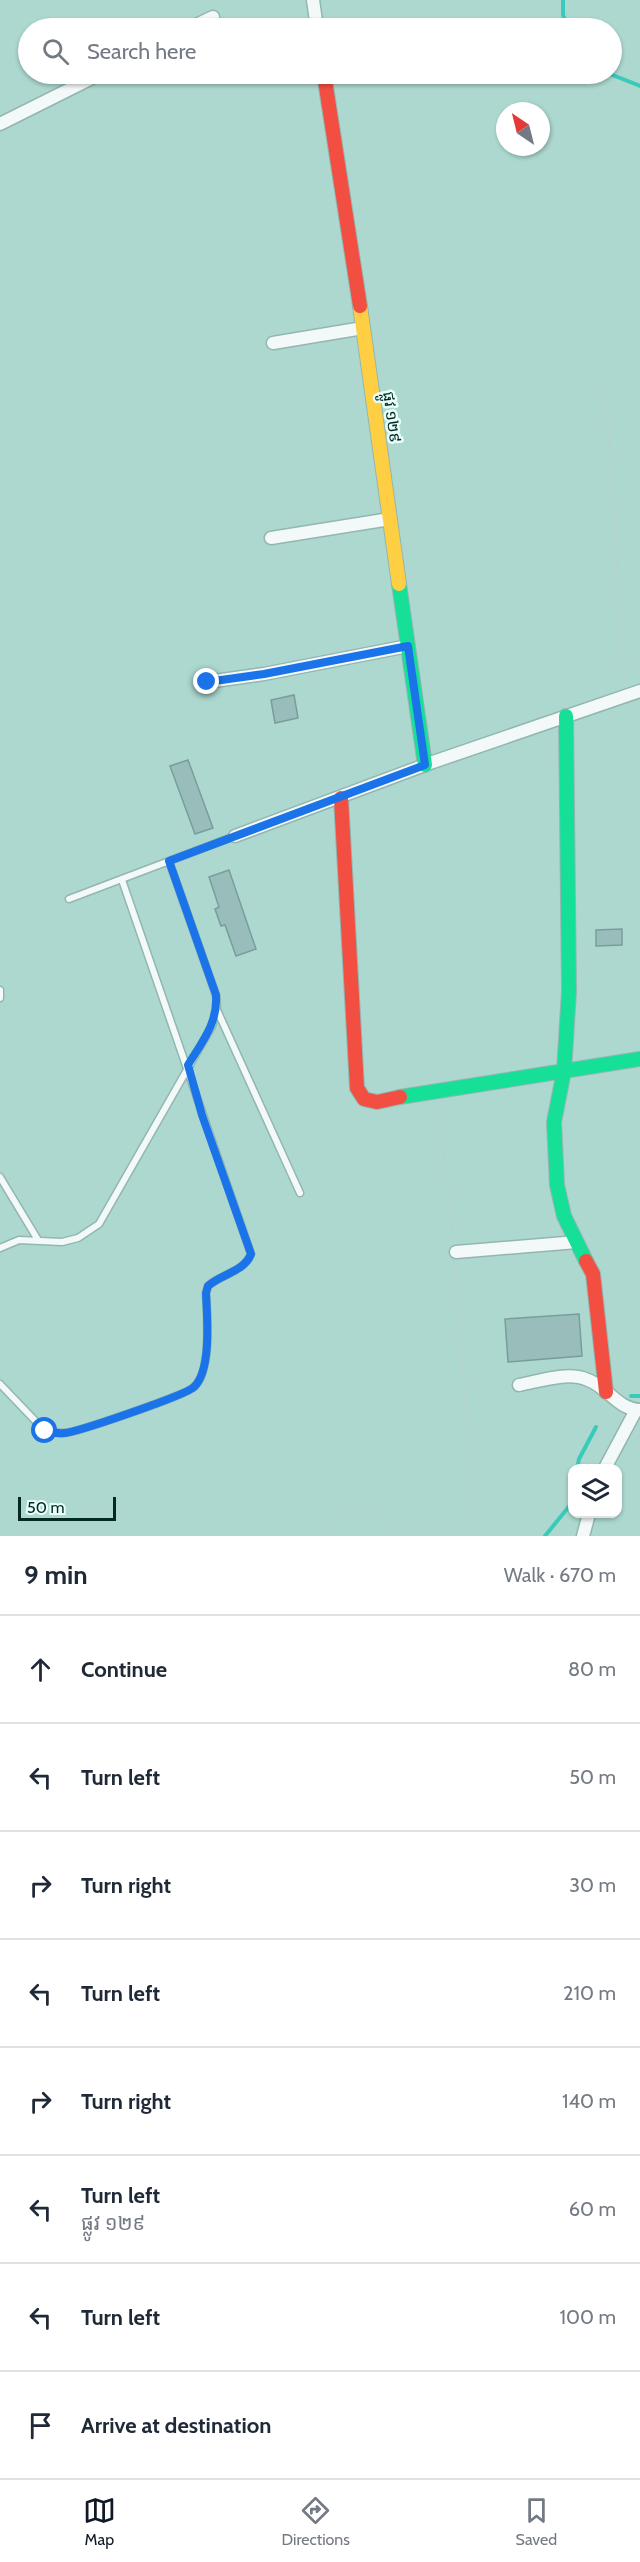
<!DOCTYPE html>
<meta charset="utf-8">
<style>
:root{--surface:#fff;--page:#f6f6f7;--text:#1f2937;--muted:#747a83;--line:#e0e1e3;--accent:#111827}
body{margin:0;font-family:Cabin,"Noto Sans Khmer",sans-serif;background:var(--page);color:var(--text)}
.controls{position:absolute;right:18px;bottom:18px;display:grid;overflow:hidden;border-radius:12px;box-shadow:0 2px 4px #0004}
.controls button{width:54px;height:54px;display:grid;place-items:center;padding:0;border:0;border-bottom:2px solid var(--line);background:var(--surface);color:var(--text);font:30px sans-serif}
.compass{position:absolute;left:496px;top:102px;width:54px;height:54px;border-radius:50%;background:var(--surface);box-shadow:0 2px 4px #0004;rotate:325deg}
.scale{position:absolute;left:18px;bottom:15px;width:98px;box-sizing:border-box;padding-left:6px;border:3px solid #042823;border-top:0;font-size:16px;line-height:21px;white-space:nowrap;color:#042823;-webkit-text-stroke:4px #e8fffa;paint-order:stroke}
.stop{position:absolute;width:18px;height:18px;margin:-14px;border:4px solid #1a73e8;border-radius:50%;background:#fff}
.stop.end{background:#1a73e8;border-color:#fff;box-shadow:0 2px 6px #0008}
.list{margin:0;padding:0;list-style:none}
h2{display:flex;justify-content:space-between;align-items:center;height:78px;margin:0;padding:0 24px;font-size:26px}
h2 small{font-size:20px;font-weight:400;color:var(--muted)}
.list li{display:grid;grid-template-columns:39px 1fr auto;gap:18px;align-items:center;box-sizing:border-box;height:108px;padding:0 24px;border-top:2px solid var(--line)}
.list b{display:block;font-size:22px;white-space:nowrap}
.list p{margin:0;font-size:20px;white-space:nowrap;color:var(--muted)}
.list em{font-size:20px;font-style:normal;color:var(--muted)}
.icon{flex:none;width:33px;height:33px;fill:none;stroke:currentColor;stroke-width:2;stroke-linecap:round;stroke-linejoin:round}
.map{position:relative;flex:none;width:640px;height:1536px;overflow:hidden}
.search{position:absolute;background:var(--surface);box-shadow:0 2px 4px #0004;left:18px;right:18px;top:18px;height:66px;display:flex;align-items:center;gap:15px;box-sizing:border-box;padding:0 21px;border-radius:33px;color:var(--muted);font-size:22px}
.sheet{height:942px;background:var(--surface)}
nav{display:flex;justify-content:space-around;align-items:center;box-sizing:border-box;height:84px;border-top:2px solid var(--line);background:var(--surface);font-size:16px;color:var(--muted)}
nav a{display:grid;justify-items:center;gap:3px}
nav .on{color:var(--accent)}
.map>svg:first-child{display:block}
</style>
<div class="map">
<svg width="640" height="1536" viewBox="0 0 640 1536">
<rect width="100%" height="100%" fill="#acd8d0"/>
<g fill="none" stroke-linecap="round" stroke-linejoin="round">
<path stroke="#39cbba" stroke-width="4" d="M563 0V15L568 28
M610 74 640 86
M631 1396H640
M577 1468 579 1459 596 1427
M545 1536 571 1504 572 1497"/>
</g>
<path fill="#99bdbb" stroke="#789d9b" stroke-width="1.5" d="M294 695 298 718 275 723 271 700Z
M188 760 213 828 195 834 170 766Z
M229 870 256 949 236 956 225 925 221 926 215 909 219 907 209 877Z
M622 929V945L596 946V930Z
M579 1314 582 1356 508 1362 505 1319Z"/>
<g fill="none" stroke-linecap="round" stroke-linejoin="round">
<g stroke="#93b6b0" stroke-width="9">
<path id="lane" d="M69 899 235 836
M0 990V998
M217 1010 300 1193
M0 1177 38 1240
M0 1248 19 1240 62 1242 78 1238 99 1224 212 1026 217 1009 216 995 169 861
M0 1384 45 1431C51 1432 58 1433 64 1433 75 1433 186 1395 194 1387 212 1371 207 1316 206 1293L208 1286C221 1274 244 1272 251 1254L122 880"/>
</g>
<g stroke="#93b6b0" stroke-width="15">
<path id="street" d="M313 0 317 28
M190 28 213 17
M0 124 100 74
M273 343 363 328
M271 538 390 519
M207 682 264 674 408 646
M235 836 433 762 640 691
M456 1252 577 1242
M519 1385C540 1381 568 1371 588 1380 608 1387 617 1409 640 1410
M605 1468 636 1410
M583 1536 589 1514"/>
</g>
<g stroke="#93b6b0" stroke-width="16">
<path id="fast" d="M399 584 425 765
M566 716 569 991 564 1071 554 1122 557 1185 564 1216 586 1261
M400 1097 640 1059"/>
</g>
<g stroke="#93b6b0" stroke-width="16">
<path id="slow" d="M360 306 399 584"/>
</g>
<g stroke="#93b6b0" stroke-width="16">
<path id="jam" d="M324 74 360 306
M341 798 357 1088 364 1099 377 1102 400 1097
M586 1261 593 1274 606 1392"/>
</g>
<path stroke="#becbc9" stroke-width="2" stroke-dasharray="1.5 4.5" stroke-linecap="butt" d="M606 398 625 684
M438 1105 454 1239
M329 1536 330 1523 337 1517 461 1523 472 1514 456 1263"/>
<use href="#lane" stroke="#f3f9f8" stroke-width="6"/>
<use href="#street" stroke="#f3f9f8" stroke-width="12"/>
<use href="#fast" stroke="#16e098" stroke-width="14"/>
<use href="#slow" stroke="#ffcf43" stroke-width="14"/>
<use href="#jam" stroke="#f24e42" stroke-width="14"/>
</g>
<g fill="none" stroke-linecap="round" stroke-linejoin="round">
<path stroke="#1a73e8" stroke-width="8" d="M45 1431C51 1432 58 1434 64 1433 75 1433 186 1395 194 1387 212 1370 207 1316 206 1293L208 1286C221 1274 244 1272 251 1254L202 1115 188 1065C202 1042 218 1023 216 995L169 861 425 765 408 646 264 674 207 682"/>
</g>
<g text-anchor="middle" dominant-baseline="central" stroke-width="5" stroke-linejoin="round" paint-order="stroke">
<g font-size="16" fill="#042823" stroke="#e8fffa">
<text transform="translate(392 417) rotate(82)">ផ្លូវ ១២៩</text>
</g>
</g>
</svg>
<div class="controls">
<button><svg class="icon" aria-label="layers" viewBox="0 0 24 24"><path d="M12 4l9 5-9 5-9-5zM3 14l9 5 9-5"/></svg></button>
</div>
<svg class="compass" viewBox="-18 -18 36 36"><path d="M0-13l5 13h-10z" fill="#e53935"/><path d="M0 13l5-13h-10z" fill="#747a83"/></svg>
<div class="scale">50 m</div>
<div class="stop" style="left:45px;top:1431px"></div>
<div class="stop end" style="left:207px;top:682px"></div>
<div class="search"><svg class="icon" aria-label="search" viewBox="0 0 24 24"><circle cx="10" cy="10" r="6"/><path d="M15 15l6 6"/></svg>Search here</div>
</div>
<section class="sheet">
<h2>9 min<small>Walk · 670 m</small></h2>
<ul class="list">
<li><svg class="icon" aria-label="ahead" viewBox="0 0 24 24"><path d="M12 20V5M6 11l6-6 6 6"/></svg><div><b>Continue</b></div><em>80 m</em></li>
<li><svg class="icon" aria-label="left" viewBox="0 0 24 24"><path d="M17 20v-9H6M10 6l-5 5 5 5"/></svg><div><b>Turn left</b></div><em>50 m</em></li>
<li><svg class="icon" aria-label="right" viewBox="0 0 24 24"><path d="M7 20v-9h11M14 6l5 5-5 5"/></svg><div><b>Turn right</b></div><em>30 m</em></li>
<li><svg class="icon" aria-label="left" viewBox="0 0 24 24"><path d="M17 20v-9H6M10 6l-5 5 5 5"/></svg><div><b>Turn left</b></div><em>210 m</em></li>
<li><svg class="icon" aria-label="right" viewBox="0 0 24 24"><path d="M7 20v-9h11M14 6l5 5-5 5"/></svg><div><b>Turn right</b></div><em>140 m</em></li>
<li><svg class="icon" aria-label="left" viewBox="0 0 24 24"><path d="M17 20v-9H6M10 6l-5 5 5 5"/></svg><div><b>Turn left</b><p>ផ្លូវ ១២៩</p></div><em>60 m</em></li>
<li><svg class="icon" aria-label="left" viewBox="0 0 24 24"><path d="M17 20v-9H6M10 6l-5 5 5 5"/></svg><div><b>Turn left</b></div><em>100 m</em></li>
<li><svg class="icon" aria-label="arrive" viewBox="0 0 24 24"><path d="M6 21V4h12l-3 4 3 4H6"/></svg><div><b>Arrive at destination</b></div></li>
</ul>
</section>
<nav>
<a class="on"><svg class="icon" aria-label="map" viewBox="0 0 24 24"><path d="M3 6l6-2 6 2 6-2v14l-6 2-6-2-6 2zM9 4v14M15 6v14"/></svg>Map</a>
<a><svg class="icon" aria-label="directions" viewBox="0 0 24 24"><path d="M12 3l9 9-9 9-9-9zM9 14v-3h6M13 9l2 2-2 2"/></svg>Directions</a>
<a><svg class="icon" aria-label="saved" viewBox="0 0 24 24"><path d="M7 4h10v16l-5-4-5 4z"/></svg>Saved</a>
</nav>
